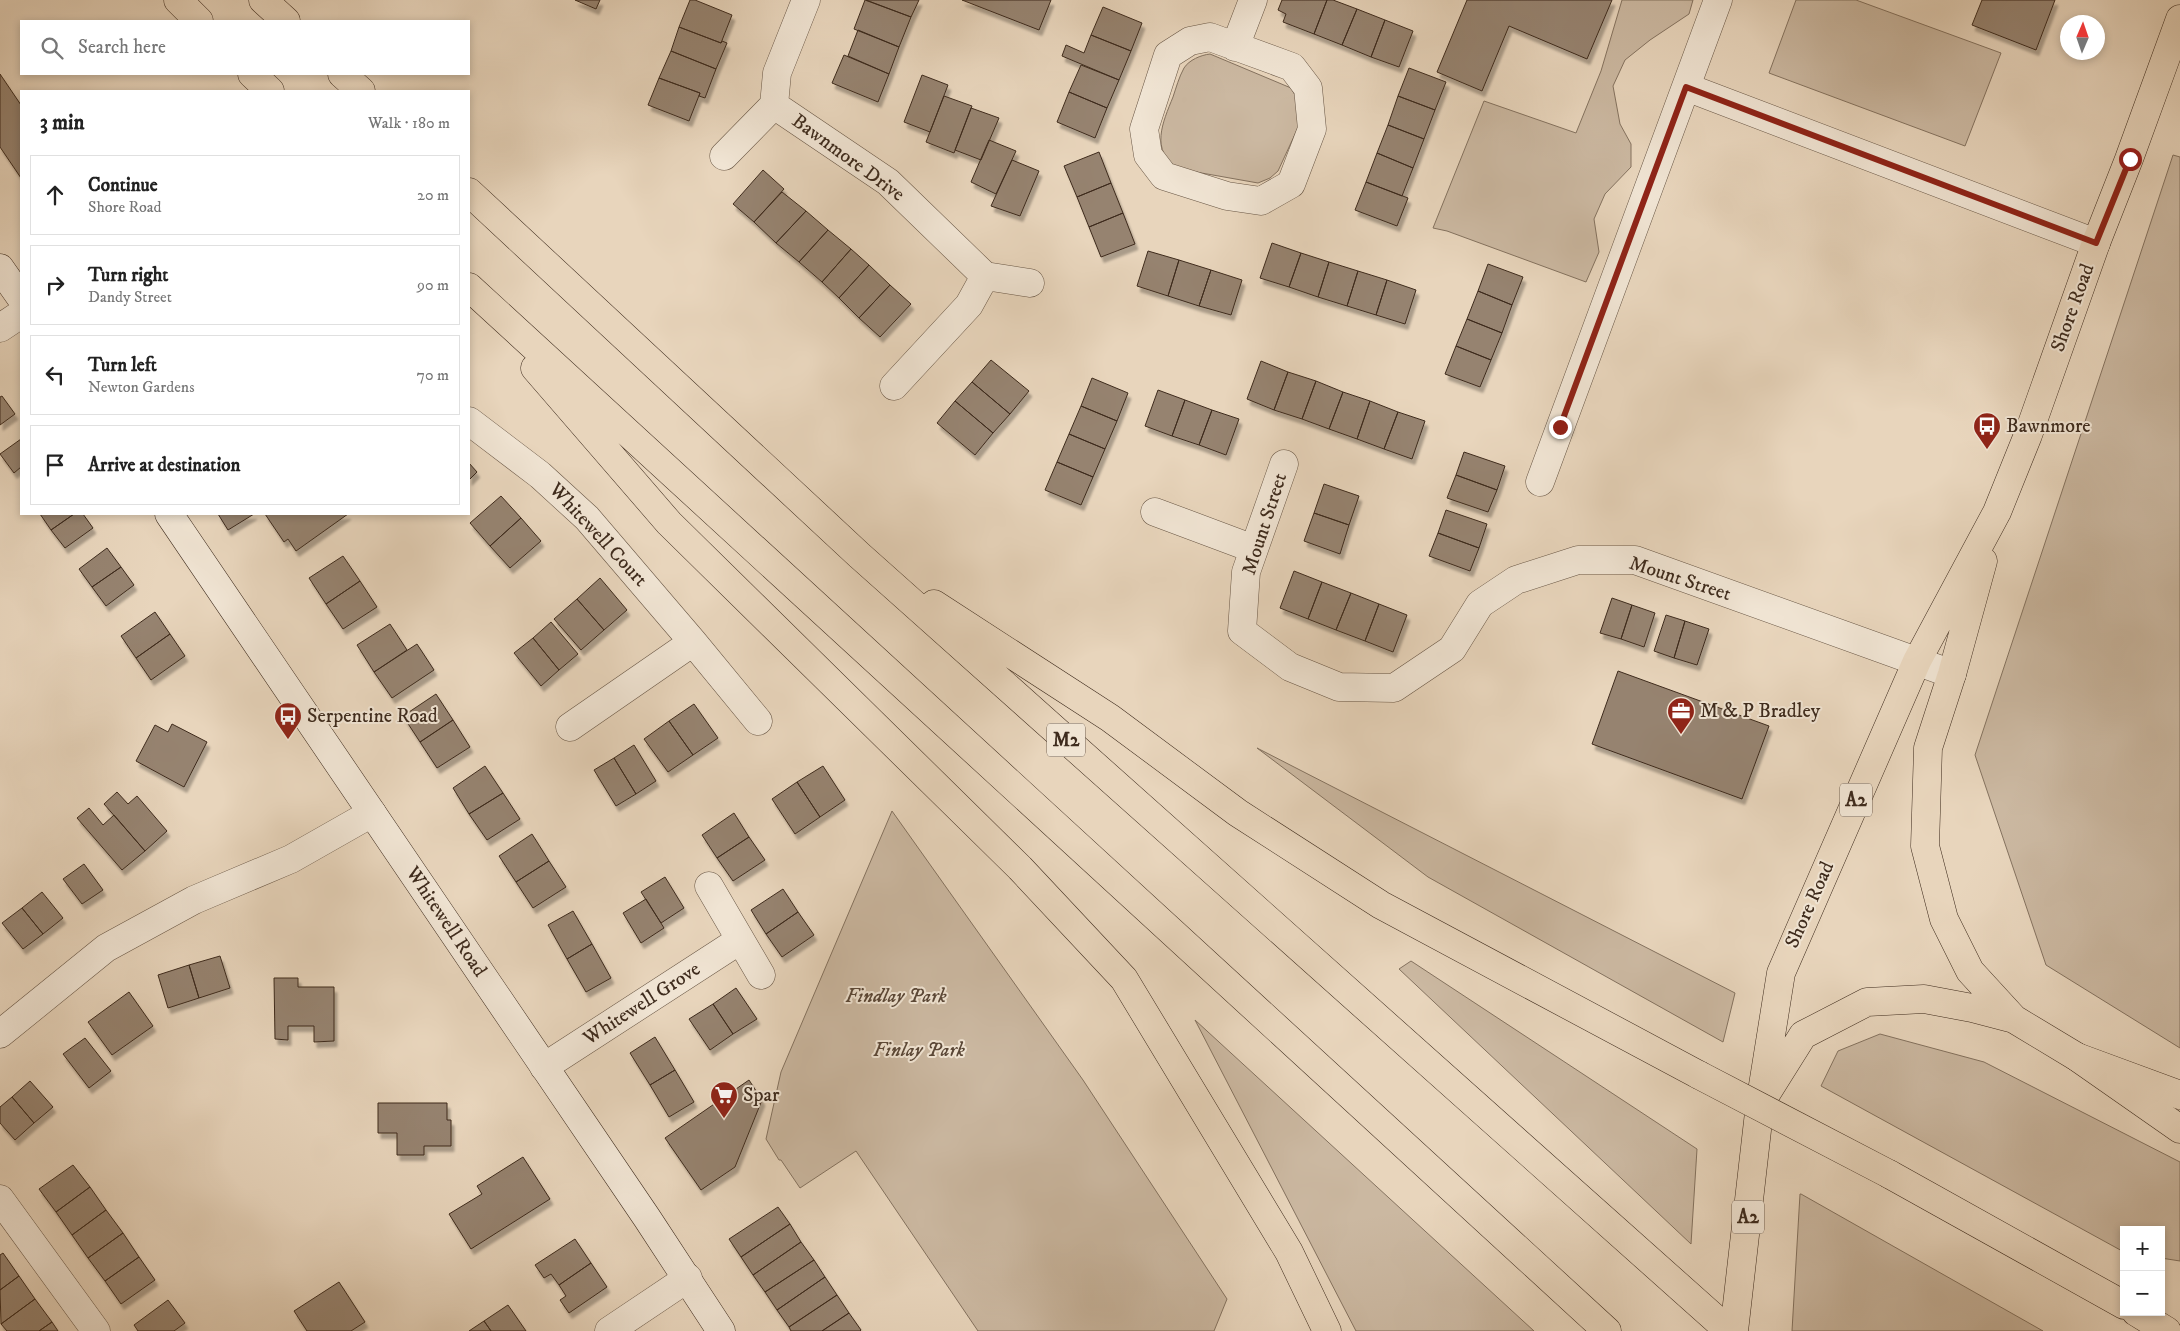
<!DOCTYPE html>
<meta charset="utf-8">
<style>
:root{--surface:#fff;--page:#f2f2f2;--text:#222;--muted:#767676;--line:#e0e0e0}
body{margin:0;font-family:"IM FELL DW Pica",serif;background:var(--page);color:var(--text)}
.controls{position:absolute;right:15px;bottom:15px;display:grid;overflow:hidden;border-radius:0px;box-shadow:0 2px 8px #0003}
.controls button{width:45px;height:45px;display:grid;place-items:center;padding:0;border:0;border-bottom:1px solid var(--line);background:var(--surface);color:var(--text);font:25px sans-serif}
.compass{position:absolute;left:2060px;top:15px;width:45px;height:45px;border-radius:50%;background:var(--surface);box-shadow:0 2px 8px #0003;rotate:2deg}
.stop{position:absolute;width:15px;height:15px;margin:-11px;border:4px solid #8f2418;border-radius:50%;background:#fff}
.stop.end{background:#8f2418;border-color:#fff;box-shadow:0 1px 5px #0008}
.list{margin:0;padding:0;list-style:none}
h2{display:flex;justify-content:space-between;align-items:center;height:65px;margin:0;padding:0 20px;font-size:21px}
h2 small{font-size:16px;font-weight:400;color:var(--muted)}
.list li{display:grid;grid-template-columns:32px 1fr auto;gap:15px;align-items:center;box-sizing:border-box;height:80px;margin:0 10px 10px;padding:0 10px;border:1px solid var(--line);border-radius:0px}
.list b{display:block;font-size:19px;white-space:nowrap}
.list p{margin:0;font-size:16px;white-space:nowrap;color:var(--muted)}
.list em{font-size:16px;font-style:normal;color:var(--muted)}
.icon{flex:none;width:28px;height:28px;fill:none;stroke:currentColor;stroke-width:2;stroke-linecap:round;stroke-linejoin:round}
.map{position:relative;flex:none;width:2180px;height:1331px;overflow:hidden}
.search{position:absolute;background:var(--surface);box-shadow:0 2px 8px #0003;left:20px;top:20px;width:450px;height:55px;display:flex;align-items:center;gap:12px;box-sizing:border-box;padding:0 18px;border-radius:0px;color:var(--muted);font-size:19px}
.panel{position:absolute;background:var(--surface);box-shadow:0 2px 8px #0003;left:20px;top:90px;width:450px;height:425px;border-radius:0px}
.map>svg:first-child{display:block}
</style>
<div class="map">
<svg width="2180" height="1331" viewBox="0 0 2180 1331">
<defs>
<filter id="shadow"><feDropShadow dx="3" dy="5.5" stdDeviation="1" flood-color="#0004"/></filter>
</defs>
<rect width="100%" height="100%" fill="#e8d5bc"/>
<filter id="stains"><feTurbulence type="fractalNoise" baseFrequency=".004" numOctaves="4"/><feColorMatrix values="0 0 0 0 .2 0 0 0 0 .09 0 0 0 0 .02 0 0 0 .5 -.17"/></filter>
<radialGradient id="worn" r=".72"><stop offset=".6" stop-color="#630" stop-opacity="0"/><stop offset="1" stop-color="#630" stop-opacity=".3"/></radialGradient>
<path fill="#cbb8a1" stroke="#84725f" d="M1622 0H1693L1689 14 1650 40 1625 60 1613 86 1620 124 1631 144V167L1605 194 1594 219 1599 252 1586 282 1447 231 1433 228 1484 101 1576 133 1601 71Z
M1796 0H1856L2001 53 1965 146 1769 73Z
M1210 54 1291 88 1302 108V119L1278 171 1270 178 1258 183 1179 169C1149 151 1163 122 1173 97 1176 88 1179 77 1184 68 1189 60 1201 55 1210 54Z
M2173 155 2180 157V1048L2046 965 1975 755Z
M1257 748 1735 993 1723 1042 1428 877Z
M892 811 1083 1080 1227 1299 1214 1331H978L856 1151 800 1188 781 1160H779L766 1139 781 1072Z
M1411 961 1697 1149 1691 1244 1399 969Z
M1195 1020 1534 1331H1356Z
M1880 1034 1984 1062 2180 1162V1261L2161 1258V1230H2124V1252L1821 1086 1838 1051Z
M1800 1194H1801L2043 1331H1792Z"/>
<path fill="#968370" stroke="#3e2b1d" filter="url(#shadow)" d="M575 0H600L596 9Z
M690 0H695L732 15 721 43 679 27Z
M865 0 911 17 899 47 854 29Z
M866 0H919L911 17Z
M962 0H1051L1039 30Z
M1282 0H1327L1314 34 1283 22 1286 14 1278 10Z
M1327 0H1333L1357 9 1342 45 1314 34Z
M1467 0H1612L1587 59 1509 26 1482 91 1437 72Z
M1982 0H2055L2036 50 1972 25Z
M1103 7 1142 23 1131 51 1091 35Z
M1357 9 1385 20 1371 57 1342 45Z
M1385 20 1413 31 1399 67 1371 57Z
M679 27 721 43 722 41 727 43 716 69 671 51Z
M858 30 899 47 889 74 848 56Z
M1091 35 1131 51 1119 80 1062 56 1066 45 1084 53Z
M671 51 716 69 705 98 699 96 700 93 659 78Z
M844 55 889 74 878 102 832 83Z
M1081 65 1119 80 1107 108 1069 92Z
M1409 68 1446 82 1435 110 1398 96Z
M0 74 21 105V178L0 147Z
M922 75 948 85 930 132 904 122Z
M659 78 700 93 689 121 648 105Z
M1069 92 1107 108 1095 138 1057 122Z
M944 96 972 106 954 153 926 142Z
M1398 96 1435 110 1424 139 1388 125Z
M971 108 999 118 981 160 955 150Z
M1388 125 1424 139 1413 168 1377 153Z
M989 140 1016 151 996 194 971 182Z
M1099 152 1111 183 1077 197 1064 166Z
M1377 153 1413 168 1402 196 1366 182Z
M1012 160 1039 171 1020 216 991 206Z
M763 170 784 189 754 222 733 204Z
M1366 182 1408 198 1397 226 1355 210Z
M1111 183 1123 213 1089 227 1077 197Z
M782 192 806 211 776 243 754 222Z
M806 211 828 230 799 262 776 243Z
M1123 213 1135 244 1101 257 1089 227Z
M828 230 851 249 822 282 799 262Z
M1272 243 1301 253 1289 287 1260 278Z
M851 249 869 265 839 298 822 282Z
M1148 251 1179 260 1168 296 1137 286Z
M1301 253 1329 262 1318 297 1289 287Z
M1179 260 1211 270 1199 306 1168 296Z
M1329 262 1358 271 1347 306 1318 297Z
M1488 264 1523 277 1512 305 1478 291Z
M869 265 890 285 859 318 839 298Z
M1211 270 1242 280 1231 315 1199 306Z
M1358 271 1387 280 1376 315 1347 306Z
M1387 280 1416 290 1405 324 1376 315Z
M890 285 911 304 880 337 859 318Z
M1478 291 1512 305 1502 333 1467 319Z
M1467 319 1502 333 1491 360 1456 346Z
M1456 346 1491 360 1480 387 1445 374Z
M991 360 1029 391 1010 414 972 382Z
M1261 361 1288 372 1274 410 1247 399Z
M1288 372 1316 381 1302 419 1274 410Z
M1092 378 1128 393 1117 421 1081 406Z
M1316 381 1343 392 1329 429 1302 419Z
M972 382 1010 414 993 433 955 401Z
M1158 390 1185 400 1172 436 1145 426Z
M1343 392 1370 401 1357 439 1329 429Z
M2 396 15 414 0 425V397Z
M1185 400 1212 410 1199 445 1172 436Z
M955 401 993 433 975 455 937 423Z
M1370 401 1398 412 1384 449 1357 439Z
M1081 406 1117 421 1105 449 1069 434Z
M1212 410 1239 419 1226 455 1199 445Z
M1398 412 1425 421 1412 459 1384 449Z
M1069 434 1105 449 1093 477 1057 462Z
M21 439V467L14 473 0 454Z
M1464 452 1505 466 1497 490 1456 475Z
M1057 462 1093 477 1081 505 1045 490Z
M469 463 477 472 469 480Z
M1456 475 1497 490 1488 512 1447 498Z
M1324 484 1359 496 1349 525 1314 513Z
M501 496 521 518 490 546 470 523Z
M1446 510 1487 524 1479 548 1438 533Z
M1314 513 1349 525 1340 554 1304 541Z
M40 514H74L51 530Z
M74 514H83L93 528 65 548 51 530Z
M218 514H254L228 530Z
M265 514H348L296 551 288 539 284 542Z
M521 518 541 541 510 568 490 546Z
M1438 533 1479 548 1470 571 1429 556Z
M107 548 121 567 92 587 79 569Z
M343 556 360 581 326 604 309 578Z
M121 567 134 585 106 606 92 587Z
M1294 571 1322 582 1308 619 1280 608Z
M600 578 627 610 604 630 577 599Z
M360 581 377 607 343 629 326 604Z
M1322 582 1351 593 1336 630 1308 619Z
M1351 593 1379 604 1365 641 1336 630Z
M1612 598 1632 605 1621 639 1600 633Z
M577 599 604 630 581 650 554 619Z
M1379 604 1407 615 1393 652 1365 641Z
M1632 605 1655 613 1644 647 1621 639Z
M155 612 170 634 136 658 121 636Z
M1666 615 1685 621 1674 658 1654 651Z
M1685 621 1709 629 1697 665 1674 658Z
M551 622 578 654 559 670 533 638Z
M390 624 407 650 374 672 357 645Z
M170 634 185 656 151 680 136 658Z
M533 638 559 670 541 686 514 653Z
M417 644 434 670 392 698 374 672Z
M1618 671 1769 726 1742 799 1592 744Z
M436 694 453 720 420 742 403 716Z
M694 704 718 738 693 755 669 721Z
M453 720 470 747 437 768 420 742Z
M669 721 693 755 668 772 644 739Z
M172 724 207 742 184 787 136 761 155 725 168 732Z
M634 745 656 781 636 794 614 758Z
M614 758 636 794 616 806 594 770Z
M485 766 503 793 469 814 453 788Z
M823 766 845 800 820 817 797 782Z
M797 782 820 817 795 834 772 799Z
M117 792 128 804 137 796 167 831 145 851 104 804Z
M503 793 520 819 487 840 469 814Z
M89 808 103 825 114 815 145 851 122 870 77 818Z
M734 813 749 837 717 858 702 835Z
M532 834 549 861 516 882 499 856Z
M749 837 765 860 733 881 717 858Z
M549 861 566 887 533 908 516 882Z
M84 864 103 890 82 904 63 879Z
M665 877 684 908 661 923 641 892Z
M783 889 798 912 766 934 751 910Z
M42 892 63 918 43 934 22 908Z
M646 899 664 928 641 943 623 913Z
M22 908 43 934 23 949 2 923Z
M573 911 592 944 567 959 548 925Z
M798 912 814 935 782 957 766 934Z
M592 944 611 978 586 992 567 959Z
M220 956 230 988 199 998 189 965Z
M189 965 199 998 168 1008 158 975Z
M274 978H298V987H334V1041L314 1042V1026H288V1040L275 1039Z
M736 988 757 1019 733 1034 713 1004Z
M129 992 153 1026 112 1055 88 1022Z
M713 1004 733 1034 710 1050 689 1019Z
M655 1037 675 1070 650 1085 630 1053Z
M85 1038 111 1071 89 1088 63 1054Z
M675 1070 694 1102 669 1117 650 1085Z
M749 1080 762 1100 735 1167 701 1190 665 1138Z
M30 1081 53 1107 34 1123 12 1097Z
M12 1097 34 1123 15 1140 0 1123V1107Z
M378 1103H447V1120H451V1146H424V1155H397V1133H378Z
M523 1157 550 1199 471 1249 449 1214 482 1194 477 1186Z
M73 1165 90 1187 56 1212 39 1189Z
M90 1187 106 1210 72 1235 56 1212Z
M778 1207 790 1224 741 1257 729 1239Z
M106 1210 123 1233 88 1258 72 1235Z
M790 1224 801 1242 753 1275 741 1257Z
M123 1233 139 1257 105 1281 88 1258Z
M575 1239 591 1263 559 1285 551 1274 544 1278 535 1265Z
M801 1242 814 1260 765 1292 753 1275Z
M3 1253 19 1276 0 1290V1255Z
M139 1257 155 1280 121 1304 105 1281Z
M814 1260 825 1277 777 1310 765 1292Z
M591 1263 607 1287 569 1313 560 1300 566 1296 559 1285Z
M19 1276 35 1299 1 1324 0 1290Z
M825 1277 837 1295 789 1327 777 1310Z
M339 1282 365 1322 351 1331H307L294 1311Z
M837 1295 849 1313 822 1331H791L789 1327Z
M35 1299 52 1322 39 1331H7L1 1324Z
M168 1300 185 1323 174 1331H138L134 1325Z
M508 1305 526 1331H491L484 1321Z
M849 1313 861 1330 860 1331H822Z
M484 1321 491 1331H469Z
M52 1322 58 1331H39Z"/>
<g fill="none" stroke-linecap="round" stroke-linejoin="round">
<g stroke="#685645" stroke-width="29">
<path id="street" d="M806 0 777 73 774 105 888 182 985 276 969 305 894 386
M1210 37 1292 67 1308 88 1312 129 1291 184 1261 201 1227 196 1164 176 1148 155 1144 129 1168 55 1190 41Z
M1235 47 1253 0
M1686 87 2096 243
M724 156 774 105
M985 276 1030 283
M0 328 21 314
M469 421 540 475 587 518 693 642 758 721
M1284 464 1246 572 1242 631 1290 667 1339 687 1394 688 1452 649 1480 604 1516 580 1578 560H1635L1952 674
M1540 482 1718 0
M1155 512 1254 549
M570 727 693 642
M709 886 761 975
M0 1034 106 948 194 900 291 859 372 813
M544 1067 740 940
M0 1199 96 1331
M609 1331 688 1278"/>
</g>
<g stroke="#3e2b1d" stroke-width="29">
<path id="secondary" d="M0 268 21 298
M169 514 647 1218 721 1331"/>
</g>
<g stroke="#3e2b1d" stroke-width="29">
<path id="primary" d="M1983 561 1952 674 1928 748 1925 846 1944 919 1970 971 2014 1019 2077 1057 2180 1129
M1766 1094 1803 1035 1867 1002 1924 999 1972 1008 2014 1019
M1734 1331 1760 1104 1781 973 1917 661 1997 512 2028 435 2096 243 2129 159 2180 19"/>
</g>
<g stroke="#3e2b1d" stroke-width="29">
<path id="highway" d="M178 0 199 21
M263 0 286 21
M252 74 270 91
M342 74 361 91
M469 192 859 555 1729 1331
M469 287 1607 1331
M535 368 669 523 1020 868 1124 979 1289 1252 1327 1331
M934 604 1110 718 1238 813 1381 905 1699 1075
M2077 1057 2180 1095
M1889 1174 2124 1305
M2136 1312 2167 1331"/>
</g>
<use href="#street" stroke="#f0e4d3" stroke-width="28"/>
<use href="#secondary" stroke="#f0e4d3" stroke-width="28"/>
<use href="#primary" stroke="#e8d5bc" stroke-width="28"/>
<use href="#highway" stroke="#e8d5bc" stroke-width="28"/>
<g stroke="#3e2b1d" stroke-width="29" stroke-linecap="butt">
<path id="highway-bridge" d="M1699 1075 1889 1174"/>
</g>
<use href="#highway-bridge" stroke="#e8d5bc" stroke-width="28"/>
</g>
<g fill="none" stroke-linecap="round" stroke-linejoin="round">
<path stroke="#8f2418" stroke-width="6" d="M1560 427 1686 87 2096 243 2130 159"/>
</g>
<defs>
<g id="bus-pin" transform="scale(1.4375)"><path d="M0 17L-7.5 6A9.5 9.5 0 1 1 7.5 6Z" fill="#8f2418" stroke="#f0e4d3"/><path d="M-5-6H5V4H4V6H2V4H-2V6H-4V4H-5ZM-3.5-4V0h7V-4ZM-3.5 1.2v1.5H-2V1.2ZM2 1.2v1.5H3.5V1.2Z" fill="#fff"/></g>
<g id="office-pin" transform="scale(1.4375)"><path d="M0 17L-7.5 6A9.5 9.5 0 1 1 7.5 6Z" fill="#8f2418" stroke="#f0e4d3"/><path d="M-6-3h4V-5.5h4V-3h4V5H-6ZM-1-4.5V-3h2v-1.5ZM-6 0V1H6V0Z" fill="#fff"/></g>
<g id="supermarket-pin" transform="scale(1.4375)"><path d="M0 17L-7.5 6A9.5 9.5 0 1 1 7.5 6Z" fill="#8f2418" stroke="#f0e4d3"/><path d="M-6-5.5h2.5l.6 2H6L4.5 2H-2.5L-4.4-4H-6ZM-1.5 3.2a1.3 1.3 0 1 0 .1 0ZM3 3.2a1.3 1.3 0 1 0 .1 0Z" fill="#fff"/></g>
</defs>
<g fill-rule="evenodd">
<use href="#bus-pin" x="1987" y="426"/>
<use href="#office-pin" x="1681" y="711"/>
<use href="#bus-pin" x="288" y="716"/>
<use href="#supermarket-pin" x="724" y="1095"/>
</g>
<g text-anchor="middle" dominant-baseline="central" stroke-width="4" stroke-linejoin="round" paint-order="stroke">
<g fill="#f0e4d3" stroke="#736254" stroke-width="1">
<rect x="1047" y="723.5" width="38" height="33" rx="4"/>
<rect x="1840" y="783.5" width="32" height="33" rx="4"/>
<rect x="1732" y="1200.5" width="32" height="33" rx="4"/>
</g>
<g font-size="19" font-weight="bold" fill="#3e2b1d">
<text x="1066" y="740">M2</text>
<text x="1856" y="800">A2</text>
<text x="1748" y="1217">A2</text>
</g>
<g font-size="20" fill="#3e2b1d" stroke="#f0e4d3">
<text transform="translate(848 158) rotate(36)">Bawnmore Drive</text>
<text transform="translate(2073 308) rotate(-70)">Shore Road</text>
<text transform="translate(1265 524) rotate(-72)">Mount Street</text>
<text transform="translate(598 535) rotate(47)">Whitewell Court</text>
<text transform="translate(1680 579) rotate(18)">Mount Street</text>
<text transform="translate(1810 905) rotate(-66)">Shore Road</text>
<text transform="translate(446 922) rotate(56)">Whitewell Road</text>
<text transform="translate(642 1004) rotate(-33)">Whitewell Grove</text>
</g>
<g font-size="20" fill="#3e2b1d" stroke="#f0e4d3" text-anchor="start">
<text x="2006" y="426">Bawnmore</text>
<text x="1700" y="711">M &amp; P Bradley</text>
<text x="307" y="716">Serpentine Road</text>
<text x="743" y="1095">Spar</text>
</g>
<g font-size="20" font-style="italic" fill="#5a4737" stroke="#f0e4d3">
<text x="896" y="996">Findlay Park</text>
<text x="919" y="1050">Finlay Park</text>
</g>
</g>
<rect width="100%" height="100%" filter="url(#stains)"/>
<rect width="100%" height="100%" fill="url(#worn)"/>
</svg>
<div class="controls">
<button>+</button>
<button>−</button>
</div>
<svg class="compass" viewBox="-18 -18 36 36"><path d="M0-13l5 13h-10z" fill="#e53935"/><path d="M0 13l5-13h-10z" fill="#767676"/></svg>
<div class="stop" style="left:2130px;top:159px"></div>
<div class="stop end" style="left:1560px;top:427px"></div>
<div class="search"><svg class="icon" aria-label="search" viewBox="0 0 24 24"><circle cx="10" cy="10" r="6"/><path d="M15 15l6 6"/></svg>Search here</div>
<section class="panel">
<h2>3 min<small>Walk · 180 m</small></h2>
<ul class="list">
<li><svg class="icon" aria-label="ahead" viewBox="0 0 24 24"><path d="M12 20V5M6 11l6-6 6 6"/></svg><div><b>Continue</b><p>Shore Road</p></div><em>20 m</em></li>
<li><svg class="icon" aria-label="right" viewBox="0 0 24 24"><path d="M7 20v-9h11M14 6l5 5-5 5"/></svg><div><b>Turn right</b><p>Dandy Street</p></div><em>90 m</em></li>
<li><svg class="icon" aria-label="left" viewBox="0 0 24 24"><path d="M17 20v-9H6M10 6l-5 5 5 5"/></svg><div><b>Turn left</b><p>Newton Gardens</p></div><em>70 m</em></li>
<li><svg class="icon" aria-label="arrive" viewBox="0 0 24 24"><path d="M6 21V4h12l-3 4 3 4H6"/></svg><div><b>Arrive at destination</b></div></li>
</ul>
</section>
</div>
